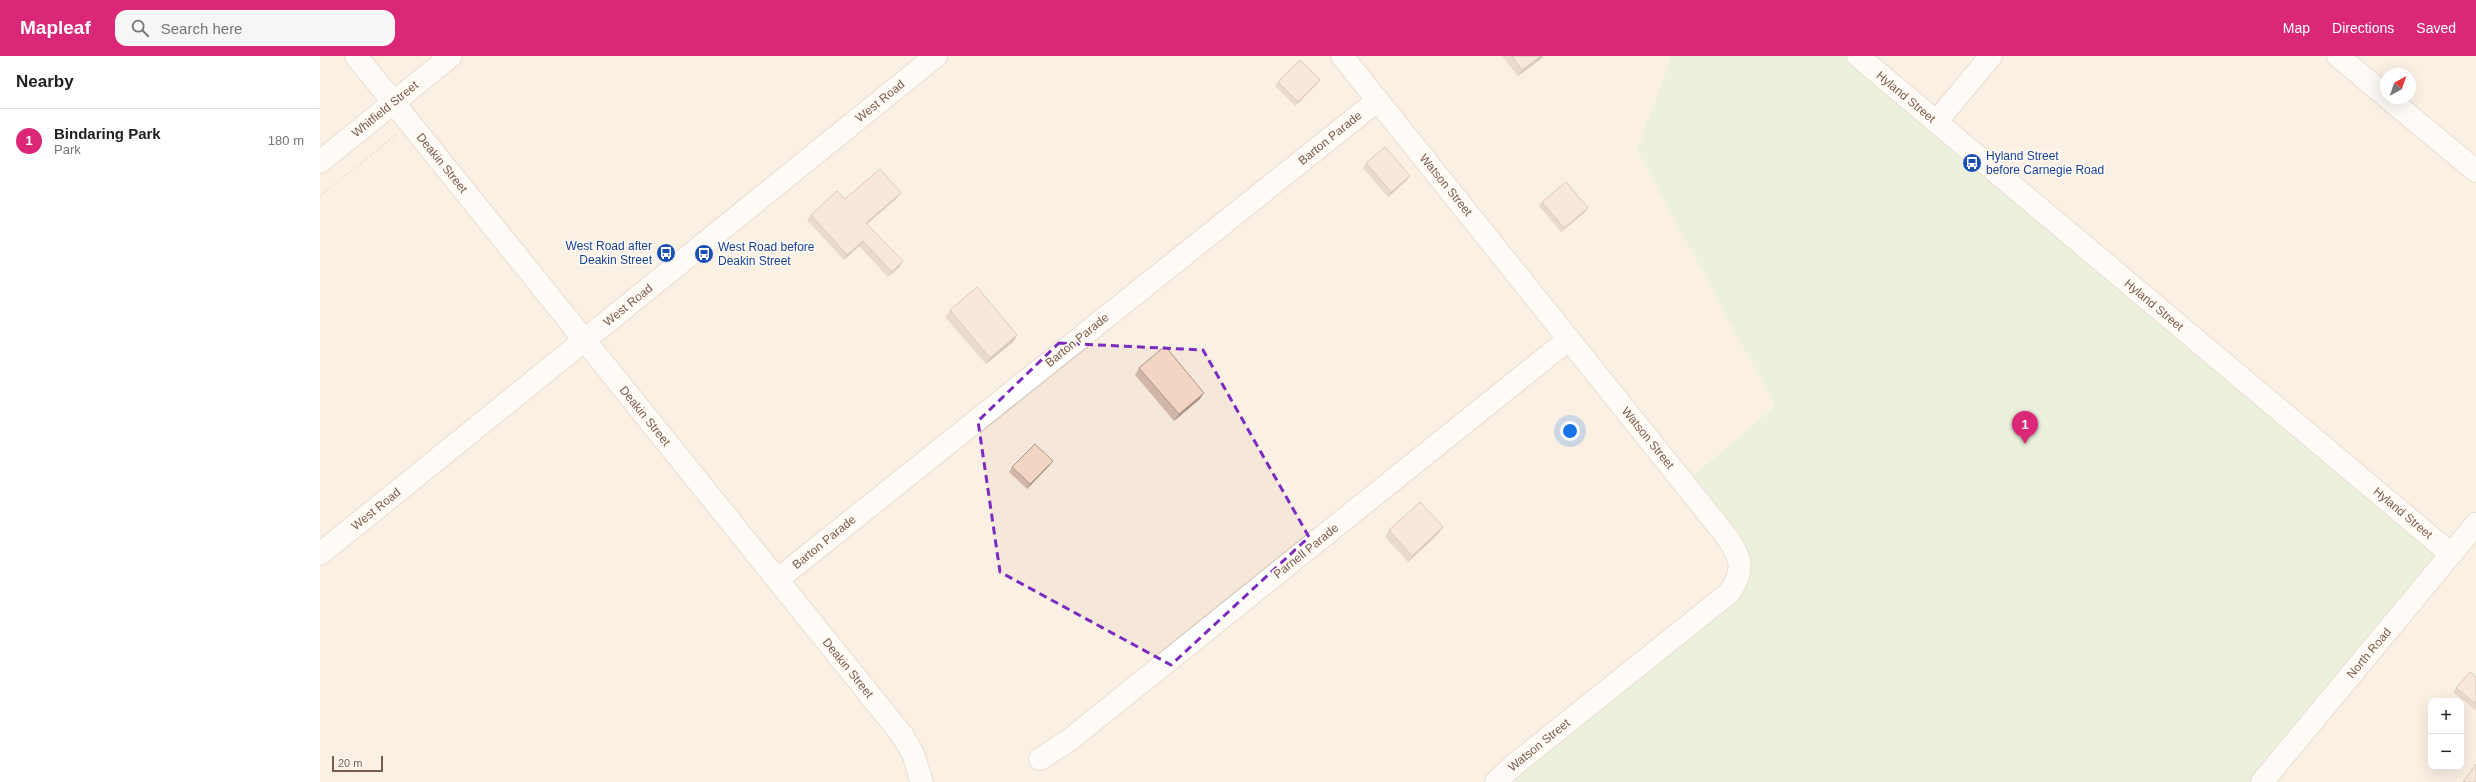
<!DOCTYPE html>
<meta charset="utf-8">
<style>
:root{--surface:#fff;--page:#f6f6f6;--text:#202124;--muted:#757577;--line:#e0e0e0;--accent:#db2777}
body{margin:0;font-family:Helvetica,sans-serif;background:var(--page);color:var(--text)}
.controls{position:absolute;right:12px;bottom:12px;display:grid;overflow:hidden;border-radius:8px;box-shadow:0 4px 16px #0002}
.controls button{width:36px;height:36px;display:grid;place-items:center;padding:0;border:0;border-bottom:1px solid var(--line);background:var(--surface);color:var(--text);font:20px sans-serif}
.compass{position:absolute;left:2060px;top:12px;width:36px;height:36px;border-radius:50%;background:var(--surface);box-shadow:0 4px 16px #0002;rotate:40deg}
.scale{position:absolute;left:12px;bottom:10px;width:51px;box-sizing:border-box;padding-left:4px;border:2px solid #7a5c4d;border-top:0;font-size:11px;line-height:14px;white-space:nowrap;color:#7a5c4d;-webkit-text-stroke:3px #fffaf3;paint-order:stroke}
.you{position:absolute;left:1250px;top:375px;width:14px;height:14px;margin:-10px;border:3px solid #fff;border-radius:50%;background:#1a73e8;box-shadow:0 0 0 6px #1a73e833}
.badge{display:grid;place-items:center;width:26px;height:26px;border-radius:50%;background:var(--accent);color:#fff;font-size:13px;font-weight:700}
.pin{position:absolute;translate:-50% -33px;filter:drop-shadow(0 1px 2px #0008)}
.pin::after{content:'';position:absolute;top:21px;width:14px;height:12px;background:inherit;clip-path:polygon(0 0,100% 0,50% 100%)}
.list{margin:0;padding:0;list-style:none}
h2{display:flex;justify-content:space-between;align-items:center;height:52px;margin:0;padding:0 16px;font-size:17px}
h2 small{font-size:13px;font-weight:400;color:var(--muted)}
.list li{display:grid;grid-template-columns:26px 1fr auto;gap:12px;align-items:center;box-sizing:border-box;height:64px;padding:0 16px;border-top:1px solid var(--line)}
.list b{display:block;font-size:15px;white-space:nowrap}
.list p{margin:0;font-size:13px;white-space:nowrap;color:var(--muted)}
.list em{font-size:13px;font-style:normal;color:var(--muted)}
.icon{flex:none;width:22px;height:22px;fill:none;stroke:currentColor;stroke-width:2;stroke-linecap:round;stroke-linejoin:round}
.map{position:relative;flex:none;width:2156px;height:726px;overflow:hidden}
header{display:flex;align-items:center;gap:24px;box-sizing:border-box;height:56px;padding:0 20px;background:var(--accent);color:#fff}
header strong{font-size:19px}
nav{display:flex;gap:22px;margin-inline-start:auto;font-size:14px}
.search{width:280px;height:36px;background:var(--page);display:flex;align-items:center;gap:10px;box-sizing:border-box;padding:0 14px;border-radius:12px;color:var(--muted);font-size:15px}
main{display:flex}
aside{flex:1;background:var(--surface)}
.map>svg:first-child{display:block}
</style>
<header>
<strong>Mapleaf</strong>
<div class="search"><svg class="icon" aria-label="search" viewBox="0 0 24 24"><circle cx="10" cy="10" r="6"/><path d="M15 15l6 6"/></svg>Search here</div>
<nav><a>Map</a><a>Directions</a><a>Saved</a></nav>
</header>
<main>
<aside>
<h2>Nearby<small></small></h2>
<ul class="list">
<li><span class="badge">1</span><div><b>Bindaring Park</b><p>Park</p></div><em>180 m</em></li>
</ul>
</aside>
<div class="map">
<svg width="2156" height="726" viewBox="0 0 2156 726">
<rect width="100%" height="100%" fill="#fdf6ec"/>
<path fill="#f5e8da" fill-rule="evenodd" d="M0 0H1352L1317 94 1455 350 1365 427 1407 481 1418 524 1176 726H0Z
M1538 0H2156V726H1942ZM2066 18H2090V42H2066ZM2111 645H2141V711H2111Z"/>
<path fill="#d8ecc9" d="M1352 0H1538L2131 498 1942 726H1176L1409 537 1420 508 1365 427 1455 350 1317 94Z"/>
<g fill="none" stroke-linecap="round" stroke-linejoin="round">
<g stroke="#d1beb0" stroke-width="24">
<path id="minor" d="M36 0 583 680 593 698 602 726
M1022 0 1407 481C1422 503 1425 514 1409 537L1194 709 1176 726
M1538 0 2131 498
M2018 0 2066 40
M2068 42 2156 115
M1616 66 1671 0
M0 106 131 0
M0 498 616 0
M457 524 1058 44
M720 703 748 685 1249 283
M1942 726 2156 468"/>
</g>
<path stroke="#d9b8a5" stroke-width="2.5" stroke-dasharray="1 3" stroke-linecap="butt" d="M0 140 76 79"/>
<use href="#minor" stroke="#fff" stroke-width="22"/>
</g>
<path fill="#d1b7a8" d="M1182 0H1223L1222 2 1198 20Z
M958 26 997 28 975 50 955 30Z
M1046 107 1087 124 1068 141 1043 112Z
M577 142 547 168 579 211 568 221 539 190 524 204 487 164 491 159 525 143Z
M1222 146 1268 152 1265 156 1241 176 1219 150Z
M630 254 697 279 693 286 666 308 625 261Z
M819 312 880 343 854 365 815 319Z
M730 409 707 433 689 416 692 411Z
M1123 471 1118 478 1088 506 1065 481 1069 474Z
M2156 621V655L2133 636 2136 632Z"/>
<path fill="#aa9588" d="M1221 0H1223L1222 2 1198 20 1202 14Z
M1000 24 997 28 975 50 978 46Z
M1090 120 1087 124 1068 141 1071 136Z
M581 137 577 142 542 172 546 167Z
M1268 152 1265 156 1241 176 1244 172Z
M543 185 539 190 524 204 527 199Z
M583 205 579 211 568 221 572 216Z
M697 279 693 286 666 308 670 302Z
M884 337 880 343 854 365 859 358Z
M733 405 730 409 707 433 710 428Z
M1123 471 1118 478 1088 506 1092 500Z"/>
<path fill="#f3d5c3" stroke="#aa9588" d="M1192 0H1221L1202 14Z
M980 4 1000 24 978 46 958 26Z
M1065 91 1090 120 1071 136 1046 107Z
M560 113 581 137 546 167 583 205 572 216 543 185 527 199 491 159 517 135 525 143Z
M1246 126 1268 152 1244 172 1222 146Z
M657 231 697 279 670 302 630 254Z
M845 290 884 337 859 358 819 312Z
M715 388 733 405 710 428 692 411Z
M1100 446 1123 471 1092 500 1069 474Z
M2150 616 2156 621V648L2136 632Z
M2156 708V726H2143Z"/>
<path d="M0 0H2156V726H0ZM739 287 883 294 989 481 851 609 680 516 658 365Z" fill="#fdf6ec" fill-opacity=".55" fill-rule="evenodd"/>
<path fill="none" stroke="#7b2cbf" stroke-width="3" stroke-dasharray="8 5" stroke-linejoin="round" d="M739 287 883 294 989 481 851 609 680 516 658 365Z"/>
<defs>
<g id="bus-disc" transform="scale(1)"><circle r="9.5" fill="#1a4fb4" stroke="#fffaf3"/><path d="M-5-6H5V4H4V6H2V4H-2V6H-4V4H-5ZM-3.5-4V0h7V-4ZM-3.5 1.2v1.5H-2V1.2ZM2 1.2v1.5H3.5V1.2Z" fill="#fff"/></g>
</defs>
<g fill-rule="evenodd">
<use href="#bus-disc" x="1652" y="107"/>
<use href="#bus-disc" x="346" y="197"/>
<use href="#bus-disc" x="384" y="198"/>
</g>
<g text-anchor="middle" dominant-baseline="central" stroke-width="3.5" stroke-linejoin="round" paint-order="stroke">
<g font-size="12" fill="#7a5c4d" stroke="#fffaf3">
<text transform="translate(1586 41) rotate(40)">Hyland Street</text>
<text transform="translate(560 45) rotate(-39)">West Road</text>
<text transform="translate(65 53) rotate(-39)">Whitfield Street</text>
<text transform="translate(1010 82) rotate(-39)">Barton Parade</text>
<text transform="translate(122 107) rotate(51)">Deakin Street</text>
<text transform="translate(1126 129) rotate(51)">Watson Street</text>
<text transform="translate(308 249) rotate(-39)">West Road</text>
<text transform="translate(1834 249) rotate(40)">Hyland Street</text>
<text transform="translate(757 284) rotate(-39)">Barton Parade</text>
<text transform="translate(325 360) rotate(51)">Deakin Street</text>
<text transform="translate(1328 382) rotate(51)">Watson Street</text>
<text transform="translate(56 453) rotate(-39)">West Road</text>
<text transform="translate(2083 457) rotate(40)">Hyland Street</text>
<text transform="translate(504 486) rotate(-39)">Barton Parade</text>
<text transform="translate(986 495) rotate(-39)">Parnell Parade</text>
<text transform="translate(2049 597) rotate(-50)">North Road</text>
<text transform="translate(528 612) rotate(51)">Deakin Street</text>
<text transform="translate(1219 689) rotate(-39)">Watson Street</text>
</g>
<g font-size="12" fill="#164399" stroke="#fffaf3" text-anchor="start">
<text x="1666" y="100">Hyland Street<tspan x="1666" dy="14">before Carnegie Road</tspan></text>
<text x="332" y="190" text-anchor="end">West Road after<tspan x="332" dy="14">Deakin Street</tspan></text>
<text x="398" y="191">West Road before<tspan x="398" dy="14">Deakin Street</tspan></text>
</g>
</g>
</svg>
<div class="controls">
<button>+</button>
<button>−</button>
</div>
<svg class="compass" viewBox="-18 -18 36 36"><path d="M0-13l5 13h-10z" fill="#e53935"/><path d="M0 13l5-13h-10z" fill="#757577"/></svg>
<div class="scale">20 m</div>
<div class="you"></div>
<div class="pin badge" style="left:1705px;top:388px">1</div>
</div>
</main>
